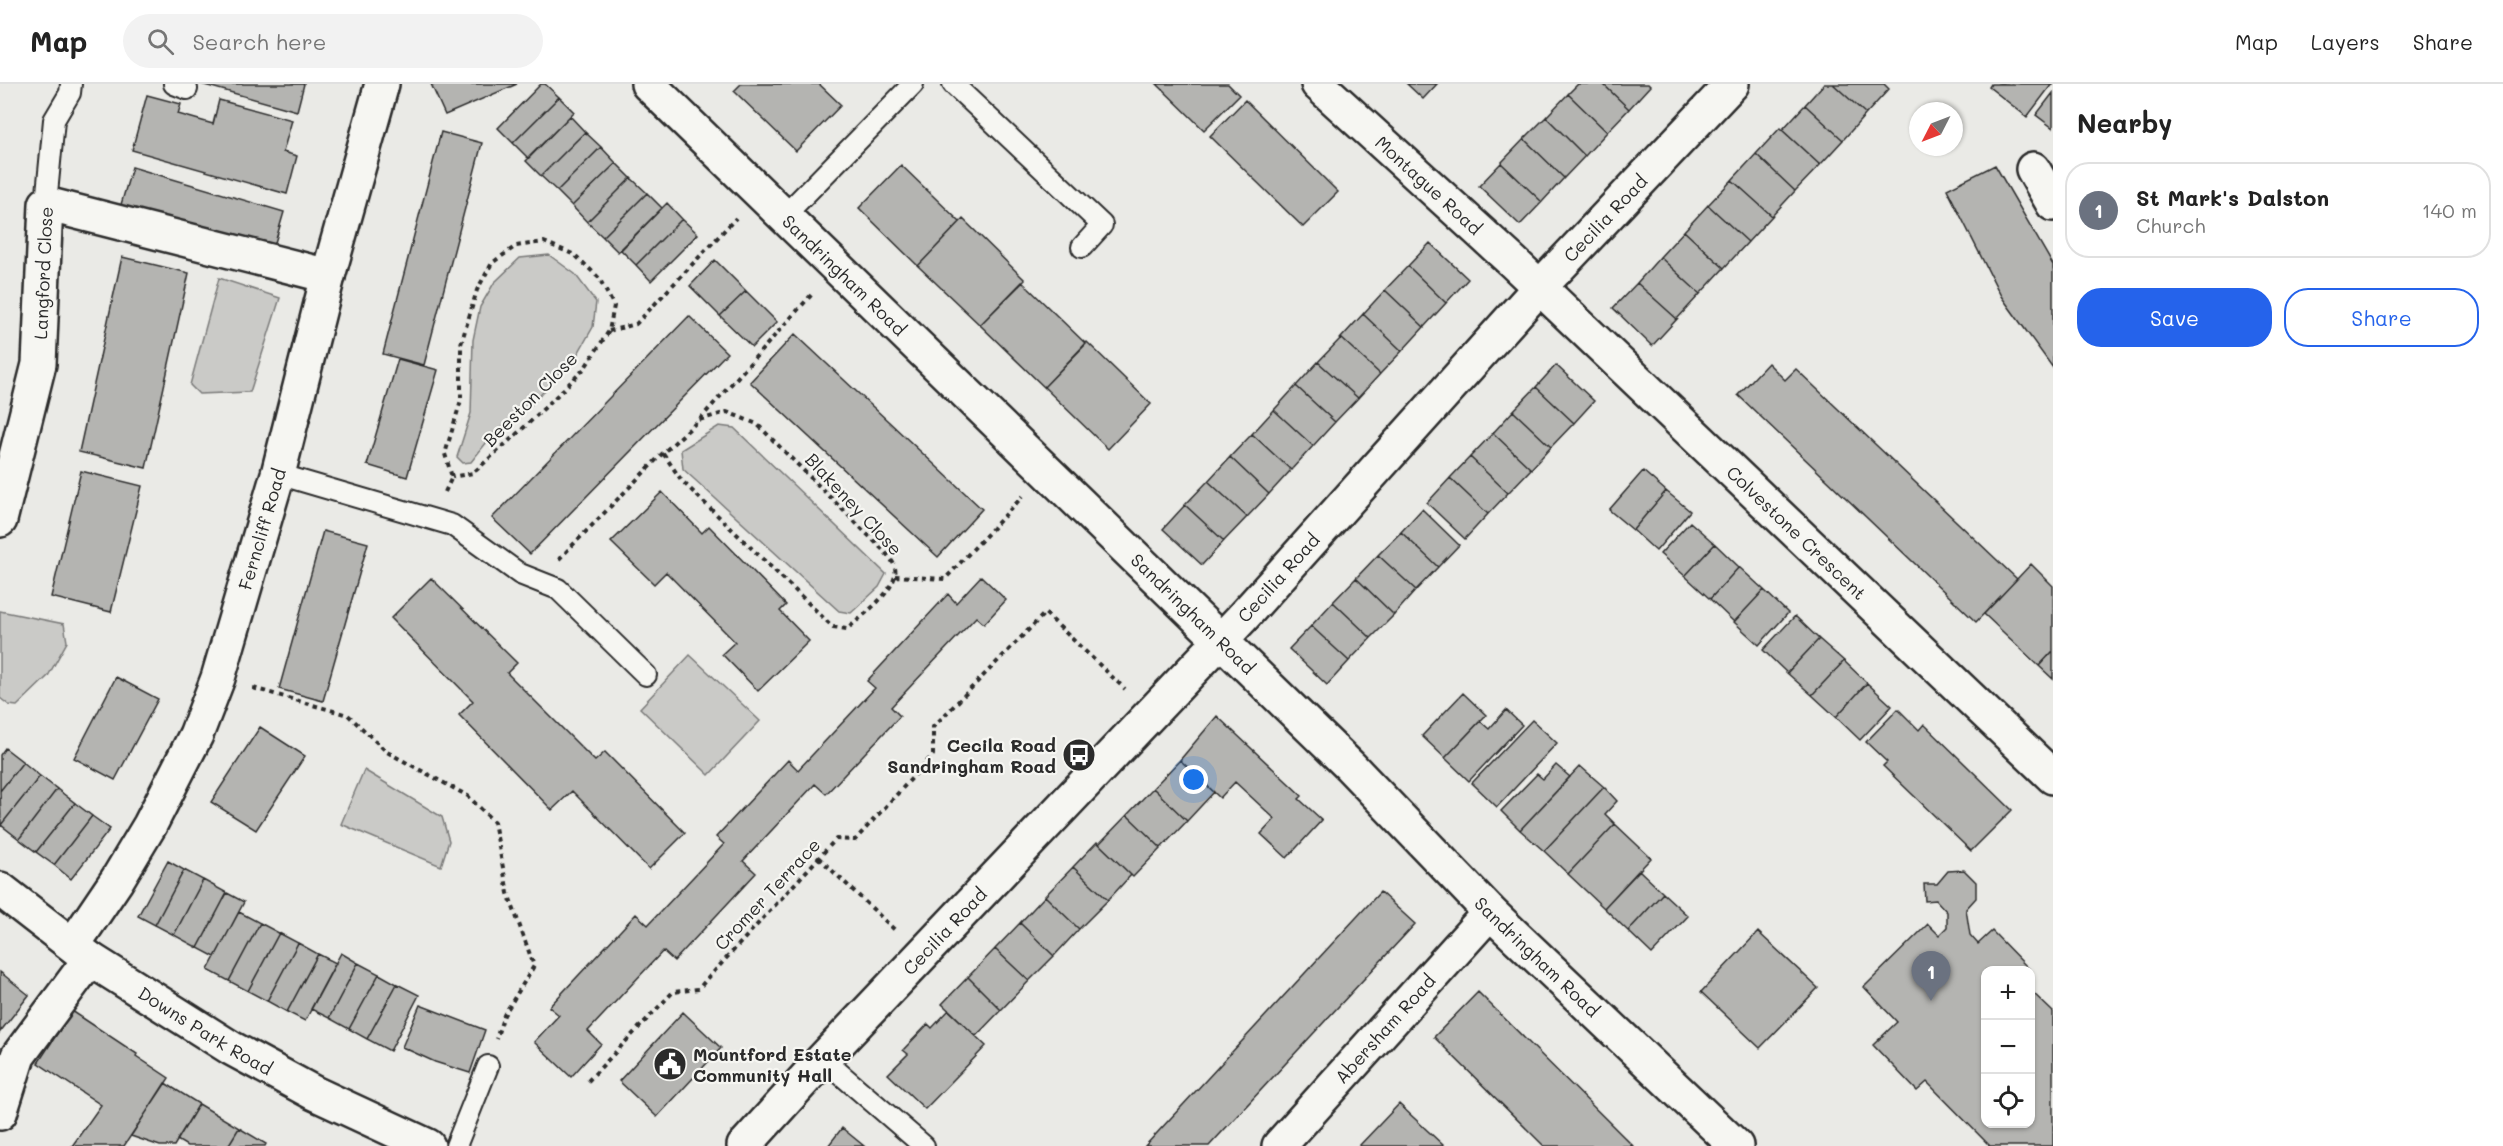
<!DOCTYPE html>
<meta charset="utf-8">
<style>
:root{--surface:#fff;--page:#f2f2f2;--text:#222;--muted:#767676;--line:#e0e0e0;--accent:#2563eb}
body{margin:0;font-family:Mali,sans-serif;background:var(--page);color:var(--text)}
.controls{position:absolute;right:18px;bottom:18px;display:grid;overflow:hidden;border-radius:12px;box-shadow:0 2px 4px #0004}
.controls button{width:54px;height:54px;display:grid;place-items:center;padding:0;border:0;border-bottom:2px solid var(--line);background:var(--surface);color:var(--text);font:30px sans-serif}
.compass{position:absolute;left:1909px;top:18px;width:54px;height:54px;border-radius:50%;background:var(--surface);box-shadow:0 2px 4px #0004;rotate:228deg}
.you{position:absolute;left:1194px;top:696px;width:21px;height:21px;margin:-15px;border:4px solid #fff;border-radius:50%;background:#1a73e8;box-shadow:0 0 0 9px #1a73e833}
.badge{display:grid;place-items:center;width:39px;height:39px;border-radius:50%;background:var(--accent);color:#fff;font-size:20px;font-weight:700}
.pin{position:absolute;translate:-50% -50px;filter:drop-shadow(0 2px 3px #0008)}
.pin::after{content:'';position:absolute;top:32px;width:21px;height:18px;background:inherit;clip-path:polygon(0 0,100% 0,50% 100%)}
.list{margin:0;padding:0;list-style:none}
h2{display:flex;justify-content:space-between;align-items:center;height:78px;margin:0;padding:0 24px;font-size:26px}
h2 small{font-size:20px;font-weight:400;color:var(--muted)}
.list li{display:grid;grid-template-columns:39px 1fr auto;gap:18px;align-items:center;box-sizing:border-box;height:96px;margin:0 12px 12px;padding:0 12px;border:2px solid var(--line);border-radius:24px}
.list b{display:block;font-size:22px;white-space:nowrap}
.list p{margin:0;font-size:20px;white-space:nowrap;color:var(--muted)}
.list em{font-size:20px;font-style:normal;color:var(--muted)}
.actions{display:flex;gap:12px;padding:18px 24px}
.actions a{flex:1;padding:14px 0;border:2px solid var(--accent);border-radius:24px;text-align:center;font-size:21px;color:var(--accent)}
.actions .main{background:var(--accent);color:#fff}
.icon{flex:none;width:33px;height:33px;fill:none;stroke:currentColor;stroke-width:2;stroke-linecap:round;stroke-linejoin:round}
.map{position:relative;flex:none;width:2053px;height:1062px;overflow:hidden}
header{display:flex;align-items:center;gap:36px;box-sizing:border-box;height:84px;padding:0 30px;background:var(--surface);border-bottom:2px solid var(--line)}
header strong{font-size:28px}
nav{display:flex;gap:33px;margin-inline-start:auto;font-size:21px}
.search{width:420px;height:54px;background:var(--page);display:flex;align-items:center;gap:15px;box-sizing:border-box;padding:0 21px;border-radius:33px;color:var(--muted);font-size:22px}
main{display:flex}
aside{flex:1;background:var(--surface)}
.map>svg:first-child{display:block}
</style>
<header>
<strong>Map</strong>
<div class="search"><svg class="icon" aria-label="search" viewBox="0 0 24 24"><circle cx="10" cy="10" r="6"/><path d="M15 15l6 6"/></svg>Search here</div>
<nav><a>Map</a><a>Layers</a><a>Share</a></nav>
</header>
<main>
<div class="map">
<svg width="2053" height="1062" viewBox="0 0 2053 1062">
<rect width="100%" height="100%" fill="#eaeae6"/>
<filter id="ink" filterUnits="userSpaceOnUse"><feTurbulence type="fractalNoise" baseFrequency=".0167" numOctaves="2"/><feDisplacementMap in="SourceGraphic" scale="12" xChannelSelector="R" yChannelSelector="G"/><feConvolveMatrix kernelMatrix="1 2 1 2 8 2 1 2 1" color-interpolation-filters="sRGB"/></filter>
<g filter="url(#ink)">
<path fill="#cacac7" stroke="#7a7a79" stroke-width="1.5" d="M549 171 575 190 596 218 593 243 576 273 527 325 494 349 471 378 463 379 457 373 471 329 473 256 480 223 494 199 520 174Z
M219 194 280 214 250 308 199 310 190 301Z
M719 342 734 344 886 490 879 503 851 529 839 527 683 385 681 366Z
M0 527 64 540 67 558 48 592 17 622 9 621 0 614Z
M690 571 760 637 709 691 640 624Z
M364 686 442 733 449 757 441 782 341 740Z"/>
<path fill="#b4b4b1" stroke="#2b2b2b" stroke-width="1.5" d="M201 0H304L297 27Z
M431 0H517L445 31Z
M541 0H545L559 13 513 59 498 44Z
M741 0H819L841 21 796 67 734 7Z
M1157 0H1228L1239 11 1204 46Z
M1407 0H1437L1423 15Z
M1578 0H1603L1629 25 1607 48 1568 10Z
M1603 0H1648L1650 2 1629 25Z
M1824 0H1833L1866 30 1843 56 1805 21Z
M1833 0H1884L1889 5 1866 30Z
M1991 0H2052L2027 33 1989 3Z
M2053 9V44L2036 31Z
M1568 10 1607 48 1585 72 1546 33Z
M147 11 181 20 178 30 213 40 219 16 292 36 283 68 297 72 287 110 132 66Z
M559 13 574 28 528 74 513 59Z
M1245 16 1338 108 1303 143 1210 52Z
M1805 21 1843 56 1820 81 1782 46Z
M570 32 585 48 541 92 526 77Z
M1546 33 1585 72 1564 94 1524 55Z
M1780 44 1820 81 1795 107 1756 70Z
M441 48 482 59 424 281 383 270Z
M585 48 601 63 557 107 541 92Z
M1524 55 1564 94 1542 118 1501 79Z
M601 63 616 79 572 122 557 107Z
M1756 70 1795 107 1772 132 1732 96Z
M616 79 631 94 587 138 572 122Z
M1501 79 1542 118 1520 141 1479 102Z
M901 81 960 138 918 182 859 124Z
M1995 81 2053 181V284L2001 212 1947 105Z
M132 83 284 128 272 169 120 124Z
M631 94 647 109 603 153 587 138Z
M1732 96 1772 132 1748 158 1708 121Z
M647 109 662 124 618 168 603 153Z
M667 119 682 135 636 181 621 166Z
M1708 121 1748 158 1724 184 1684 147Z
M682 135 698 150 651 197 636 181Z
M963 135 1025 196 980 241 918 182Z
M1684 147 1724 184 1700 210 1660 173Z
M1430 159 1468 195 1446 219 1408 182Z
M122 173 189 189 146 384 79 368Z
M1660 173 1700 210 1677 235 1637 199Z
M715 176 746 207 720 232 690 202Z
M1408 182 1446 219 1424 243 1385 206Z
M1022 198 1086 260 1044 303 980 241Z
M1637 199 1677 235 1652 262 1613 224Z
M1385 206 1424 243 1402 267 1363 230Z
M746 207 777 238 752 263 720 232Z
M1363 230 1402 267 1380 290 1341 254Z
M689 232 727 269 530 470 492 434Z
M795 250 982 425 938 473 750 298Z
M1341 254 1380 290 1358 314 1318 278Z
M1087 258 1151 320 1108 365 1044 303Z
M398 275 438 286 407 393 367 381Z
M1318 278 1358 314 1335 338 1296 302Z
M1768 279 1785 296 1796 285 2017 495 1976 538 1738 311Z
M1556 281 1594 317 1574 339 1536 303Z
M1296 302 1335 338 1313 362 1274 326Z
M1536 303 1574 339 1551 363 1513 327Z
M1274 326 1313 362 1291 386 1252 350Z
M1513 327 1551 363 1531 385 1493 349Z
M1493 349 1531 385 1508 409 1470 373Z
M1252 350 1291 386 1269 410 1230 373Z
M1230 373 1269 410 1247 433 1208 397Z
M1470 373 1508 409 1488 430 1450 394Z
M81 387 142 402 111 528 51 513Z
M1643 387 1666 407 1633 446 1609 426Z
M1450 394 1488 430 1465 455 1427 419Z
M1208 397 1247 433 1224 457 1185 421Z
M1666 407 1690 427 1656 467 1633 446Z
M662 408 702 449 709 442 786 521 780 527 809 557 758 607 722 570 735 558 666 488 654 500 611 458Z
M1185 421 1224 457 1202 481 1163 445Z
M1422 425 1459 461 1438 483 1401 448Z
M1690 438 1715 460 1685 492 1660 470Z
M323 447 368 459 323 617 279 605Z
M1401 448 1438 483 1416 506 1378 471Z
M1715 460 1739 483 1710 515 1685 492Z
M1378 471 1416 506 1394 531 1356 494Z
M2031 480 2053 502V567L2039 582 1984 530Z
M1739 483 1764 506 1734 538 1710 515Z
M981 492 1006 516 984 540 976 533 891 623 900 632 826 710 815 700 743 777 756 789 674 877 663 867 588 947 601 960 571 993 534 958 559 931 549 923 636 830 648 841 724 760 716 753 788 676 798 686 875 604 867 597 948 510 956 519Z
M431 494 517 579 507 589 595 677 605 668 685 749 649 785 572 707 552 726 459 631 473 617 391 534Z
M1356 494 1394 531 1371 554 1333 518Z
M1764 506 1788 529 1759 561 1734 538Z
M1333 518 1371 554 1349 577 1311 542Z
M1795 532 1819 555 1787 589 1763 566Z
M1311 542 1349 577 1327 601 1289 565Z
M1819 555 1844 577 1812 611 1787 589Z
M2053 567V595L2039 582Z
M1844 577 1867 599 1836 633 1812 611Z
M116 593 158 615 115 696 74 674Z
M1867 599 1892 622 1860 656 1836 633Z
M1463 609 1486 631 1445 674 1422 652Z
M1898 625 1919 646 1924 640 2012 726 1971 767 1883 682 1887 678 1866 658Z
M1506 626 1522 641 1469 697 1445 674 1480 637 1489 645Z
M1217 632 1302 712 1299 715 1322 736 1287 774 1261 750 1275 735 1235 698 1220 714 1180 676Z
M1532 636 1557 659 1497 723 1472 699Z
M260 643 305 672 256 746 211 718Z
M5 664 23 678 0 707V671Z
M1180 676 1214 708 1187 737 1153 704Z
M23 678 40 692 1 741 0 707Z
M1556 681 1570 693 1520 746 1501 727 1537 690 1543 695Z
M1580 682 1604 703 1544 767 1520 746Z
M40 692 57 705 19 755 1 741Z
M1604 703 1617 717 1605 730 1615 740 1568 790 1544 767Z
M1153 704 1187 737 1161 764 1127 731Z
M57 705 75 719 36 768 19 755Z
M75 719 92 732 54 781 36 768Z
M1127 731 1161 764 1133 793 1099 760Z
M92 732 110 745 71 795 54 781Z
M1615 740 1651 774 1604 824 1568 790Z
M1097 758 1131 791 1108 816 1073 783Z
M168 777 184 786 155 841 138 832Z
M1073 783 1108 816 1079 845 1045 812Z
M184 786 203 796 174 851 155 841Z
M1639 786 1663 809 1628 847 1604 824Z
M1964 786 1976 798V814L1966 825 1970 851 1978 860 1992 847 2030 886H1986V1040H2030V906L2053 928V1062H1990L1927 998 1917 1007 1873 961 1897 938 1864 903 1928 840 1939 851 1947 843V828L1936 816 1925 817 1924 800H1937L1948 787Z
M203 796 227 809 198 864 174 851Z
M1380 808 1415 840 1209 1062H1145Z
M227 809 244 818 215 873 198 864Z
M1663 809 1688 832 1652 870 1628 847Z
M1045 812 1079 845 1054 872 1020 839Z
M239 828 260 839 229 897 208 886Z
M260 839 279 849 248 907 229 897Z
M1020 839 1054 872 1029 897 995 865Z
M1758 848 1818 904 1760 964 1701 908Z
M279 849 298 859 267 917 248 907Z
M298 859 318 870 287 928 267 917Z
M995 865 1029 897 1001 926 968 893Z
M341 869 358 879 329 934 311 925Z
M318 870 336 879 305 937 287 928Z
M358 879 379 890 349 945 329 934Z
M0 888 29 911 0 948Z
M379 890 397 900 367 955 349 945Z
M968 893 1001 926 976 952 942 920Z
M397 900 419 911 390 967 367 955Z
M1478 908 1633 1062H1544L1434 953Z
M420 921 485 946 470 989 435 978 402 963Z
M949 926 986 962 925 1025 888 990 908 970 903 966 928 940 932 944Z
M72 927 137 970 136 972 169 994 124 1062H72L101 1021 38 979Z
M683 928 721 964 657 1033 619 997Z
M165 999 199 1020 174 1062H160L131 1052Z
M199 1020 239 1044 228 1062H187L177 1056Z
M1399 1020 1444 1062H1359Z
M239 1044 266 1060 265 1062H228Z
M842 1044 864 1062H828Z"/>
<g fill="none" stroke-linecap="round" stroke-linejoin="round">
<g stroke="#2b2b2b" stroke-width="24">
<path id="lane" d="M174 0 187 5
M953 0 1102 141 1082 163
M46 120 54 36 70 9 71 0
M783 133 913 0
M278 390 452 441 520 490 558 505 646 591
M823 975 924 1062
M456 1062 488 982"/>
</g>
<g stroke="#2b2b2b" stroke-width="38">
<g id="street">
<path id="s1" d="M1318 0 1513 178 2053 693"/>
<path d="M2033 85 2053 120"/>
<path id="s2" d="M0 436 39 280 46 120 328 192"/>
<path id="s3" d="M73 861 117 796 150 741 196 651 218 594 278 390 328 192 382 0"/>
<path d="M0 1029 18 972 90 875"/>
<path id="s4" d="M744 1062 823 975 1241 535 1539 204 1732 0"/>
<path id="s5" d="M1279 1062 1490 828"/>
</g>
</g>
<g stroke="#2b2b2b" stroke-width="38">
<g id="secondary">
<path id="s6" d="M648 0 1350 682 1490 828 1736 1062"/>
<path id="s7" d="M0 805 90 875 231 964 314 1009 428 1062"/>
</g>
</g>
<path stroke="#2b2b2b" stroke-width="4" stroke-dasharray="4.5 4.5" stroke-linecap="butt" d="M609 247 636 240 736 134
M700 335 813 209
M445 408 452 393 445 370 461 316V260L477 206 492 179 516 162 544 158 575 171 599 194 614 222 609 247 584 285 531 337 473 389 452 393
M559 475 663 369 699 336 727 328 757 340 885 468C888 472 894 478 895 484 900 504 861 533 847 545L833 543 682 397 663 369
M895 492 945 495 1023 412
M253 604 348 631 387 668 468 712 494 738 508 809 534 882 504 931 496 955
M819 774 897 848
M588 997 673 908 698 905 836 755 855 756 933 671V643L1045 529 1125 605"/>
<use href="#lane" stroke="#f6f6f2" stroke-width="20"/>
<use href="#street" stroke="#f6f6f2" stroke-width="33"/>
<use href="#secondary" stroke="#f6f6f2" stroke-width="33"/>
</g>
</g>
<defs>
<g id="bus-disc" transform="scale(1.725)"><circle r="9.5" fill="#2b2b2b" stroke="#f6f6f2"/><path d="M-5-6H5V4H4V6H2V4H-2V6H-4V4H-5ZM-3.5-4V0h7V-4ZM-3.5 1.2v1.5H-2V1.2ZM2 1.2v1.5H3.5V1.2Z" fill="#fff"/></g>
<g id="civic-disc" transform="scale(1.725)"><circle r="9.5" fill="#2b2b2b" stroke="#f6f6f2"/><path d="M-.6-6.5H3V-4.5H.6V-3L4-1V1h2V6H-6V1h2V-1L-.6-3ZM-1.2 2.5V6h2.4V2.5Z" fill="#fff"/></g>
</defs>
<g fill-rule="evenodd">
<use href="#bus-disc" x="1079" y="671"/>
<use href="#civic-disc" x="670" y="980"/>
</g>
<g text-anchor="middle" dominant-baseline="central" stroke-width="4.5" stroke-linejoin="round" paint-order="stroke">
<g font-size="18" fill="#2b2b2b" stroke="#f6f6f2">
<text stroke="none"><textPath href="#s1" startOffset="150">Montague Road</textPath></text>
<text stroke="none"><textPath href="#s4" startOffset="1266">Cecilia Road</textPath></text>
<text stroke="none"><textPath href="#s6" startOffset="274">Sandringham Road</textPath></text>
<text stroke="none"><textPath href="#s2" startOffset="252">Langford Close</textPath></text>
<text transform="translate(530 315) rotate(-45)">Beeston Close</text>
<text transform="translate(854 420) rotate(47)">Blakeney Close</text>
<text stroke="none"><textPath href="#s3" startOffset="460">Ferncliff Road</textPath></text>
<text stroke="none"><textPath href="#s1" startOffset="656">Colvestone Crescent</textPath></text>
<text stroke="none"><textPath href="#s4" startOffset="780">Cecilia Road</textPath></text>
<text stroke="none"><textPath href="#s6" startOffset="760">Sandringham Road</textPath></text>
<text transform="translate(767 810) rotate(-47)">Cromer Terrace</text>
<text stroke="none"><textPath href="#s4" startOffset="294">Cecilia Road</textPath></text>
<text stroke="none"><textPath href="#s6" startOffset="1246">Sandringham Road</textPath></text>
<text stroke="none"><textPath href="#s5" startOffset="158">Abersham Road</textPath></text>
<text stroke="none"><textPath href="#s7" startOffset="250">Downs Park Road</textPath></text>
</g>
<g font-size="18" font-weight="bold" fill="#2b2b2b" stroke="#f6f6f2" text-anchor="end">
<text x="1056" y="661">Cecila Road<tspan x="1056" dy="21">Sandringham Road</tspan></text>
<text x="693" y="970" text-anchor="start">Mountford Estate<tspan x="693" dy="21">Community Hall</tspan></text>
</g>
</g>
</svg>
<div class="controls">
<button>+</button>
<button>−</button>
<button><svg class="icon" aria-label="locate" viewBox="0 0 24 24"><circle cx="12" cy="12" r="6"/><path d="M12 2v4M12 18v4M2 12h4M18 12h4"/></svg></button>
</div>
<svg class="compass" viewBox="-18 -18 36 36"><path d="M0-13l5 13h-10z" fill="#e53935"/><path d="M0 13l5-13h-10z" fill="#767676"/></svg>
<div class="you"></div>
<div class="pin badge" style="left:1931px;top:917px;background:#6b7280">1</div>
</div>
<aside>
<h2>Nearby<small></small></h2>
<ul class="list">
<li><span class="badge" style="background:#6b7280">1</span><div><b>St Mark's Dalston</b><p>Church</p></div><em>140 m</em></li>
</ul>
<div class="actions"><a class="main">Save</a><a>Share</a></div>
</aside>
</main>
